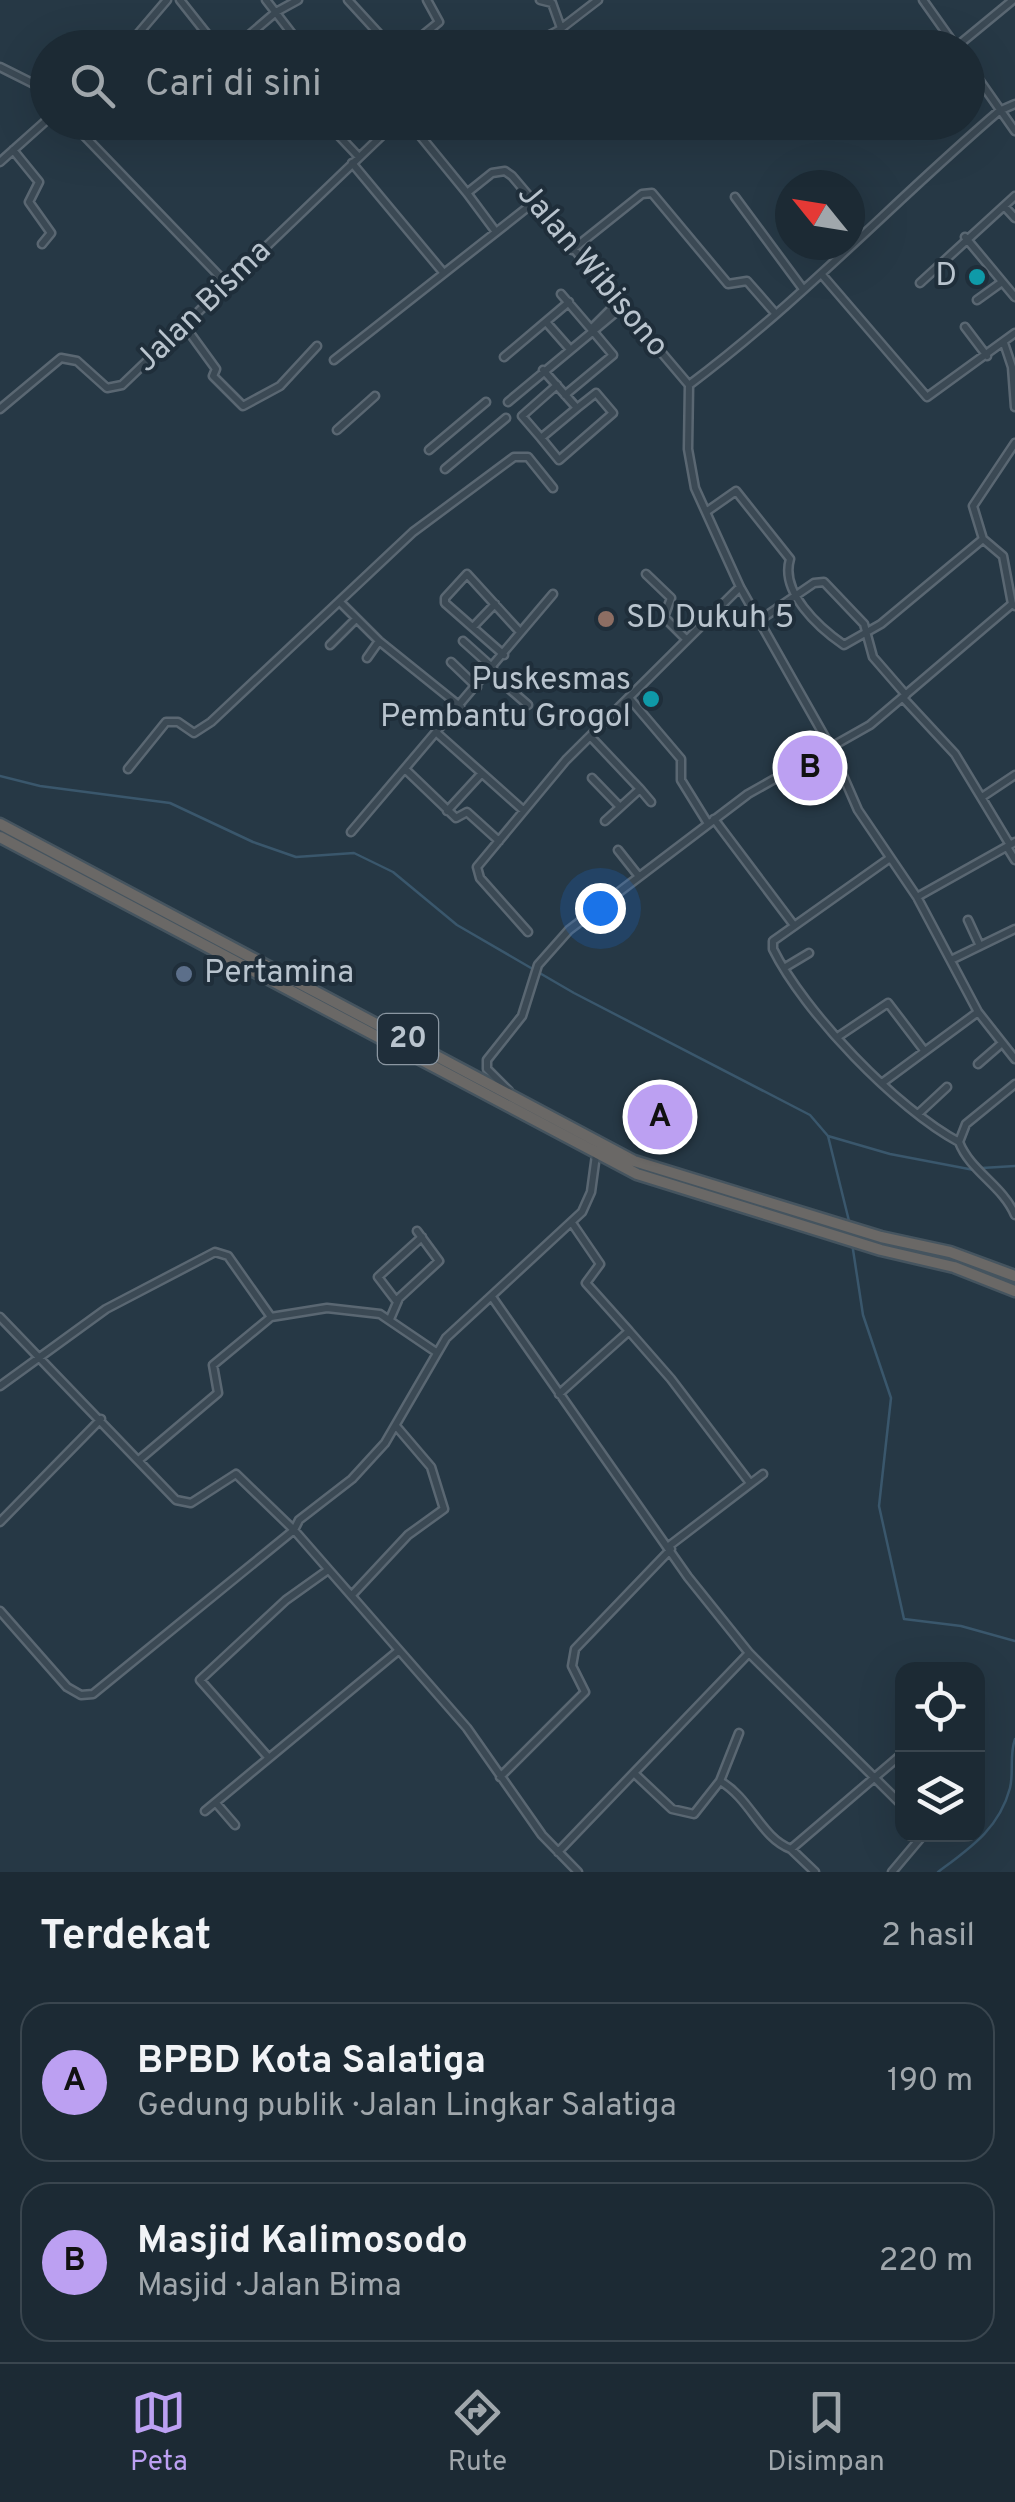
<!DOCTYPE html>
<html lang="id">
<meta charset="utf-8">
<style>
:root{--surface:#1c2a34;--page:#25323c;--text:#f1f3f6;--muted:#a0a7ac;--line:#3a464f;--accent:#bca0f2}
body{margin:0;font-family:Overpass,sans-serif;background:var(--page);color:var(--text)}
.controls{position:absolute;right:30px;bottom:30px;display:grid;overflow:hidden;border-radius:20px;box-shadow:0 10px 40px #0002}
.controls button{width:90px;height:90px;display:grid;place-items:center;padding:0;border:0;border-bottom:2px solid var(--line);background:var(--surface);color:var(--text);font:50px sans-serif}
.compass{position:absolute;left:775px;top:170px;width:90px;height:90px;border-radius:50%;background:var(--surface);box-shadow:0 10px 40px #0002;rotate:300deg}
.you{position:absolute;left:600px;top:908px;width:35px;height:35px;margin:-25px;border:8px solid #fff;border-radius:50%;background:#1a73e8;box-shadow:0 0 0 15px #1a73e833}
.badge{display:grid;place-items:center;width:65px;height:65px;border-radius:50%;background:var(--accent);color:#111;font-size:32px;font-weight:700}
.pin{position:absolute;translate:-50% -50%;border:5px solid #fff;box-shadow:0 2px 10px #0006}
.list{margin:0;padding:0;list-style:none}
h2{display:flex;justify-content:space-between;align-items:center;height:130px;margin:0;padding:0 40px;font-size:42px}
h2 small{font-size:32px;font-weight:400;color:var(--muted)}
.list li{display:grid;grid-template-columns:65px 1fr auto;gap:30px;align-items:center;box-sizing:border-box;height:160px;margin:0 20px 20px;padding:0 20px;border:2px solid var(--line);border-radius:30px}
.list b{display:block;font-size:38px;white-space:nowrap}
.list p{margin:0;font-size:32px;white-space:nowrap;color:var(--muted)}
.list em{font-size:32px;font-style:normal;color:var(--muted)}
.icon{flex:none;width:55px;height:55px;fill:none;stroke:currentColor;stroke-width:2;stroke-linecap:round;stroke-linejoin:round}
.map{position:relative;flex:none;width:1015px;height:1872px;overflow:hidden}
.search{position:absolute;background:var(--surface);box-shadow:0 10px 40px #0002;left:30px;right:30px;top:30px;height:110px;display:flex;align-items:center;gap:25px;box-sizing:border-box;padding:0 35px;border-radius:55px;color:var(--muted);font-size:38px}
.sheet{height:490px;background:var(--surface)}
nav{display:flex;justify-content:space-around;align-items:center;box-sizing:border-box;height:140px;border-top:2px solid var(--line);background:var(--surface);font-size:28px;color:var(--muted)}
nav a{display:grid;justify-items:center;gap:5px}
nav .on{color:var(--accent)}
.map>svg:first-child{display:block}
</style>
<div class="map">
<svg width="1015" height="1872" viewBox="0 0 1015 1872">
<rect width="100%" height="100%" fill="#263845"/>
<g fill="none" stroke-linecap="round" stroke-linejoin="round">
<path stroke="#3a576c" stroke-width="2.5" d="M0 776 40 786 170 803 253 842 296 857 354 853 393 872 457 925 574 993 810 1115 828 1136 850 1225
M828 1136 890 1154 974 1170
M982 1168 1015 1166
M852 1243 863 1315 891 1398 879 1506 904 1619 961 1626 1015 1641
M938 1872C970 1848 999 1829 1010 1788 1014 1772 1009 1756 1015 1739"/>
<g stroke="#5a6772" stroke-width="11">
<path id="minor" d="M180 0 218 48
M266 0 303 48
M348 0 392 48
M540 0 552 3 561 28
M923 0 957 48
M956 47 1013 0
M126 48 167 0
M234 48 276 12 298 0
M407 48 439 22 427 0
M525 48 559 30 598 0
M968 64 1015 131
M0 67 48 91
M1015 104 999 111C894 201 800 302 689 385L688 449 695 488 740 587 830 746 858 810 917 897 978 1012 1015 1059
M71 122 226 283
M326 122 358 156
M409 122 467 193 492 173 505 171 512 176 689 385
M13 150 39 182 29 202 51 233 42 244
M0 162 48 119
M352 163 442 271
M467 193 496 232
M735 197 803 289
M1004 206 1015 218
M965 237 1015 297
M572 250 642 194 652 193 728 284 747 281 775 313
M823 276 927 397 1015 333
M920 283 1015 196
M561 294 591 329 617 303
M977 300 1002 282
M546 322 568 347
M184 325 216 369 213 376 243 406 280 386 317 346
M965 327 987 356
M1004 343 1012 367 1015 407
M504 357 569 302
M334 360 533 203
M543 370 577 408 541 438 559 460 613 413 596 393 577 408
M565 395 613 355 592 330
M508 402 621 308
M0 409 61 358 77 361 107 388 122 385 396 122
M337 430 375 396
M541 438 522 416 557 385
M429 450 486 402
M445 469 506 418
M706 512 736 491 790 559C780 592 818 627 844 645L881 624 983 539
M646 574 671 598 664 617 686 639
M341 603 379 641 461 707
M1012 604 1003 556 983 539 973 506 1015 443
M760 620 814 583 824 582 864 624 873 657 906 695
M473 627 495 604
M463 641 493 668
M330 645 356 619
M504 655 445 603V598L467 574 520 632
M367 658 379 641
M451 662 477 687
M490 672 528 705
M903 698 955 754 1010 845
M630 699 681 759V780L707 822
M438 734 523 810
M590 736 640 789 605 821
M128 769 166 722H178L194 733 211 722 413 532 514 457H528L553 488
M405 769 456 818 467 812 499 841
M592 778 620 807
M640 789 651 802
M982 797 1015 775
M447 811 481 774
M714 819 793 924
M351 832 553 594
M1007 847 1015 860
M618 850 637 874
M890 858 773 941V949C804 1012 897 1109 959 1142
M917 897 1015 842
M968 920 980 946
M528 932 480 878 477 867 566 760 740 587
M951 960 1015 929
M784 968 809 953
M839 1036 888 1003 923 1049
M978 1064 1001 1044
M882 1083 978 1012
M1015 1084 966 1124 959 1142C970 1171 1003 1186 1015 1215
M509 1091 487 1069V1060L522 1016 538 965 569 930 748 794 870 725 1012 604 1015 606
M918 1114 947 1087
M572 1223 600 1264 586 1283 629 1331
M492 1297 688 1577 749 1653 902 1805
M397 1302 378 1277 422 1237
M0 1317 176 1500 191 1503 236 1474 294 1530 299 1520 352 1479 385 1443 446 1338 582 1212 591 1192 596 1155
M390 1319 399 1298 439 1261 417 1231
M0 1386 106 1309 215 1252 228 1256 271 1317
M559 1394 629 1331 671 1379 750 1483
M140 1459 218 1393 213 1365 271 1317 327 1308 380 1314 436 1352
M0 1522 101 1419
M669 1546 763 1474
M352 1595 408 1535 444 1509 431 1467 396 1426
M0 1611 67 1687 81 1695 93 1694 294 1530 467 1728 542 1835 578 1872
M268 1757 200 1680 286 1600 328 1570
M636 1775 672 1809 694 1814 720 1781 739 1733
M500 1777 585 1692 572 1666 575 1649 671 1549
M720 1781C751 1799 761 1838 791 1849L902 1754
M216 1803 235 1825
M205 1811 398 1651
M791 1849 815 1872
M558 1852 749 1653
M892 1872 924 1834"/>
</g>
<g stroke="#45545f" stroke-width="15">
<path id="trunk" d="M0 824 634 1161 881 1237 950 1252 1015 1276
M0 837 637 1174 881 1250 954 1267 1015 1291"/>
</g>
<use href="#minor" stroke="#3b4954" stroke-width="6"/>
<use href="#trunk" stroke="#6a6866" stroke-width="10"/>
</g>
<g fill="#0f9aa8" stroke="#1f2e3a" stroke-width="4">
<circle cx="977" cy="277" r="10"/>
<circle cx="651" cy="699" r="10"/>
</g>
<circle fill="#8d6e63" stroke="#1f2e3a" stroke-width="4" cx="606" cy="619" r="10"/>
<circle fill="#5c6f8a" stroke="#1f2e3a" stroke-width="4" cx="184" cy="974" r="10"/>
<g text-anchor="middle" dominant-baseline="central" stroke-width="8" stroke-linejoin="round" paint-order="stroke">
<rect fill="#1f2e3a" stroke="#8b97a2" stroke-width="2.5" x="378" y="1014" width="60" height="50" rx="8"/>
<g font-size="30" font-weight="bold" fill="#b9c4ce">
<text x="408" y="1039">20</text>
</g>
<g font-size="32" fill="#b9c4ce" stroke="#1f2e3a">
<text transform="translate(592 271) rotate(50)">Jalan Wibisono</text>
<text transform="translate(204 307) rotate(-44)">Jalan Bisma</text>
</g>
<g font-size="32" fill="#b9c4ce" stroke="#1f2e3a" text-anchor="end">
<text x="957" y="277">D</text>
<text x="626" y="619" text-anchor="start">SD Dukuh 5</text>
<text x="631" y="681">Puskesmas<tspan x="631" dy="37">Pembantu Grogol</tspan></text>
<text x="204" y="974" text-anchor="start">Pertamina</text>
</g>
</g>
</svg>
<div class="controls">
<button><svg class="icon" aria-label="locate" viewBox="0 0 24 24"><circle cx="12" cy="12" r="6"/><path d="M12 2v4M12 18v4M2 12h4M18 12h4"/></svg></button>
<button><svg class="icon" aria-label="layers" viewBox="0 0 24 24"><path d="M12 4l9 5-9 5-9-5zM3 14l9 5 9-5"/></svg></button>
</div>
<svg class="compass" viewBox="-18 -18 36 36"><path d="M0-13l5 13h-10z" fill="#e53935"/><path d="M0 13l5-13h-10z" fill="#a0a7ac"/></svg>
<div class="you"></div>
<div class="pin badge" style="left:660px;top:1117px">A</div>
<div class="pin badge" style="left:810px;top:768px">B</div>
<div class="search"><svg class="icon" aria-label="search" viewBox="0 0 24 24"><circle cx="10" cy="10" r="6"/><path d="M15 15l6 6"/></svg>Cari di sini</div>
</div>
<section class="sheet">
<h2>Terdekat<small>2 hasil</small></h2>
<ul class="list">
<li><span class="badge">A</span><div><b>BPBD Kota Salatiga</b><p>Gedung publik · Jalan Lingkar Salatiga</p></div><em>190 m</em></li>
<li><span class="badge">B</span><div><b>Masjid Kalimosodo</b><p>Masjid · Jalan Bima</p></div><em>220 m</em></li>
</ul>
</section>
<nav>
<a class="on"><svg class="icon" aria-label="map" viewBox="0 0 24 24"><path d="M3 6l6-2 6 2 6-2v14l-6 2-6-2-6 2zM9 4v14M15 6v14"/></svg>Peta</a>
<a><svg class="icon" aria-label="directions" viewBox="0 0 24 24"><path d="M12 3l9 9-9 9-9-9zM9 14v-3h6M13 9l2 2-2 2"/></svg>Rute</a>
<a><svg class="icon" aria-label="saved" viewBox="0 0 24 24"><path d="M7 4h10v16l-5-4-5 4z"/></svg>Disimpan</a>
</nav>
